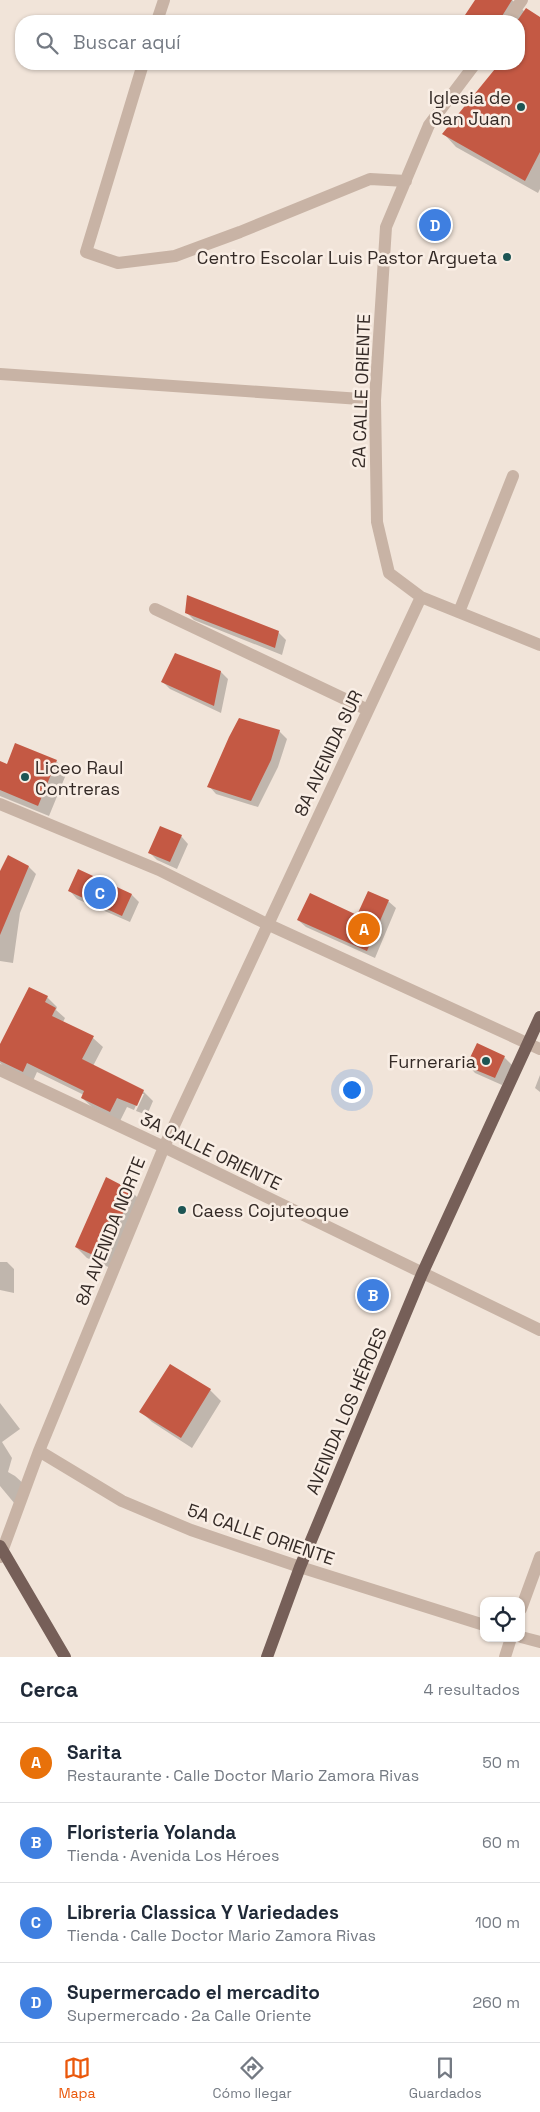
<!DOCTYPE html>
<html lang="es">
<meta charset="utf-8">
<style>
:root{--surface:#fff;--page:#f2f2f3;--text:#1f2937;--muted:#747a83;--line:#e0e1e3;--accent:#ea580c}
body{margin:0;font-family:"Space Grotesk",sans-serif;background:var(--page);color:var(--text)}
.controls{position:absolute;right:15px;bottom:15px;display:grid;overflow:hidden;border-radius:10px;box-shadow:0 1px 4px #0004}
.controls button{width:45px;height:45px;display:grid;place-items:center;padding:0;border:0;border-bottom:1px solid var(--line);background:var(--surface);color:var(--text);font:25px sans-serif}
.you{position:absolute;left:351px;top:1089px;width:18px;height:18px;margin:-12px;border:4px solid #fff;border-radius:50%;background:#1a73e8;box-shadow:0 0 0 8px #1a73e833}
.badge{display:grid;place-items:center;width:32px;height:32px;border-radius:50%;background:var(--accent);color:#fff;font-size:16px;font-weight:700}
.pin{position:absolute;translate:-50% -50%;border:2px solid #fff;box-shadow:0 1px 5px #0006}
.list{margin:0;padding:0;list-style:none}
h2{display:flex;justify-content:space-between;align-items:center;height:65px;margin:0;padding:0 20px;font-size:21px}
h2 small{font-size:16px;font-weight:400;color:var(--muted)}
.list li{display:grid;grid-template-columns:32px 1fr auto;gap:15px;align-items:center;box-sizing:border-box;height:80px;padding:0 20px;border-top:1px solid var(--line)}
.list b{display:block;font-size:19px;white-space:nowrap}
.list p{margin:0;font-size:16px;white-space:nowrap;color:var(--muted)}
.list em{font-size:16px;font-style:normal;color:var(--muted)}
.icon{flex:none;width:28px;height:28px;fill:none;stroke:currentColor;stroke-width:2;stroke-linecap:round;stroke-linejoin:round}
.map{position:relative;flex:none;width:540px;height:1657px;overflow:hidden}
.search{position:absolute;background:var(--surface);box-shadow:0 1px 4px #0004;left:15px;right:15px;top:15px;height:55px;display:flex;align-items:center;gap:12px;box-sizing:border-box;padding:0 18px;border-radius:20px;color:var(--muted);font-size:19px}
.sheet{height:385px;background:var(--surface)}
nav{display:flex;justify-content:space-around;align-items:center;box-sizing:border-box;height:70px;border-top:1px solid var(--line);background:var(--surface);font-size:14px;color:var(--muted)}
nav a{display:grid;justify-items:center;gap:2px}
nav .on{color:var(--accent)}
.map>svg:first-child{display:block}
</style>
<div class="map">
<svg width="540" height="1657" viewBox="0 0 540 1657">
<rect width="100%" height="100%" fill="#f1e4d9"/>
<path fill="#0003" d="M477 0H512L525 12 540 18V189L538 193 456 147 444 134 501 64H519V21H463Z
M186 612 278 632 286 640 282 655 194 620Z
M221 672 228 679 221 713 170 689 163 682Z
M279 731 287 739 278 767 258 807 216 794 209 786Z
M56 761 67 772 49 816 0 796V762L7 765Z
M181 836 188 844 177 869 157 860 150 853Z
M29 867 36 874 20 913 13 963 0 961V873Z
M70 891 132 895 139 902 130 922 77 899Z
M388 901 396 908 375 958 306 927 298 920 358 917Z
M30 988 47 997 57 1007 56 1010 65 1018 63 1022 93 1038 103 1047 93 1066 143 1091 153 1101 147 1115 136 1111 144 1094H141L134 1110 127 1107 120 1121 92 1107 82 1098 84 1095 37 1072 33 1081 5 1067 0 1063V1047Z
M504 1057 512 1065 502 1085 475 1073 468 1065Z
M540 1075V1092L535 1088Z
M132 1192 143 1203 113 1269 87 1258 76 1247Z
M0 1262H7L14 1269V1293L0 1290Z
M170 1366 210 1390 221 1401 192 1448 152 1422 141 1412Z
M0 1403 20 1429 2 1442 12 1458 8 1472 15 1476 25 1485 15 1504 0 1486Z"/>
<path fill="#c45944" d="M475 0H512L499 21H461Z
M526 8 540 17V152L525 181 442 134 499 64H519V21H517Z
M187 595 279 631 275 648 185 613Z
M175 653 221 671 214 706 161 682Z
M239 718 280 730 271 760 251 801 207 787 229 737Z
M15 743 57 760 38 806 0 790V761L7 764Z
M160 826 182 835 170 862 148 853Z
M8 855 29 866 0 935V871Z
M78 869 132 894 122 916 68 891Z
M368 891 389 900 367 951 297 920 310 893 357 915Z
M29 987 48 996 45 1002 56 1008 52 1016 94 1036 82 1059 144 1090 137 1106 117 1098 110 1112 81 1098 84 1091 27 1063 23 1072 0 1061V1044Z
M477 1043 505 1056 495 1078 466 1066Z
M106 1177 133 1191 102 1259 75 1247Z
M170 1364 211 1389 181 1438 139 1412Z"/>
<g fill="none" stroke-linecap="round" stroke-linejoin="round">
<path stroke="#c8b3a5" stroke-width="12" d="M157 21 164 0
M507 21 522 0
M143 64 86 252 118 263 175 256 240 232 370 179 406 181
M475 64 429 125 386 227 375 400 377 522 389 573 421 597 540 645
M0 374 375 400
M155 609 368 710
M459 612 513 476
M0 804 159 870 267 924 540 1049
M0 1070 164 1147 540 1330
M39 1451 122 1501 191 1530 300 1567 484 1625
M0 1557 39 1451 164 1147 421 597
M521 1609 540 1557
M521 1637 540 1642
M505 1657 511 1638"/>
<path stroke="#765f58" stroke-width="12" d="M0 1546 65 1657
M267 1657 300 1567 422 1274 540 1017"/>
</g>
<g fill="#1d5554" stroke="#f9eee5" stroke-width="2">
<circle cx="521" cy="107" r="5"/>
<circle cx="507" cy="257" r="5"/>
<circle cx="25" cy="777" r="5"/>
<circle cx="486" cy="1061" r="5"/>
<circle cx="182" cy="1210" r="5"/>
</g>
<g text-anchor="middle" dominant-baseline="central" stroke-width="5" stroke-linejoin="round" paint-order="stroke">
<g font-size="18" fill="#342a26" stroke="#f9eee5" text-anchor="end">
<text x="511" y="97">Iglesia de<tspan x="511" dy="21">San Juan</tspan></text>
<text x="497" y="257">Centro Escolar Luis Pastor Argueta</text>
<text x="35" y="767" text-anchor="start">Liceo Raul<tspan x="35" dy="21">Contreras</tspan></text>
<text x="476" y="1061">Furneraria</text>
<text x="192" y="1210" text-anchor="start">Caess Cojuteoque</text>
</g>
<g font-size="18" fill="#342a26" stroke="#f9eee5">
<text transform="translate(361 391) rotate(-88)">2A CALLE ORIENTE</text>
<text transform="translate(328 753) rotate(-65)">8A AVENIDA SUR</text>
<text transform="translate(211 1151) rotate(26)">3A CALLE ORIENTE</text>
<text transform="translate(110 1231) rotate(-68)">8A AVENIDA NORTE</text>
<text transform="translate(346 1411) rotate(-67)">AVENIDA LOS HÉROES</text>
<text transform="translate(261 1534) rotate(19)">5A CALLE ORIENTE</text>
</g>
</g>
</svg>
<div class="controls">
<button><svg class="icon" aria-label="locate" viewBox="0 0 24 24"><circle cx="12" cy="12" r="6"/><path d="M12 2v4M12 18v4M2 12h4M18 12h4"/></svg></button>
</div>
<div class="you"></div>
<div class="pin badge" style="left:364px;top:929px;background:#e8710a">A</div>
<div class="pin badge" style="left:373px;top:1295px;background:#3f7fe0">B</div>
<div class="pin badge" style="left:100px;top:893px;background:#3f7fe0">C</div>
<div class="pin badge" style="left:435px;top:225px;background:#3f7fe0">D</div>
<div class="search"><svg class="icon" aria-label="search" viewBox="0 0 24 24"><circle cx="10" cy="10" r="6"/><path d="M15 15l6 6"/></svg>Buscar aquí</div>
</div>
<section class="sheet">
<h2>Cerca<small>4 resultados</small></h2>
<ul class="list">
<li><span class="badge" style="background:#e8710a">A</span><div><b>Sarita</b><p>Restaurante · Calle Doctor Mario Zamora Rivas</p></div><em>50 m</em></li>
<li><span class="badge" style="background:#3f7fe0">B</span><div><b>Floristeria Yolanda</b><p>Tienda · Avenida Los Héroes</p></div><em>60 m</em></li>
<li><span class="badge" style="background:#3f7fe0">C</span><div><b>Libreria Classica Y Variedades</b><p>Tienda · Calle Doctor Mario Zamora Rivas</p></div><em>100 m</em></li>
<li><span class="badge" style="background:#3f7fe0">D</span><div><b>Supermercado el mercadito</b><p>Supermercado · 2a Calle Oriente</p></div><em>260 m</em></li>
</ul>
</section>
<nav>
<a class="on"><svg class="icon" aria-label="map" viewBox="0 0 24 24"><path d="M3 6l6-2 6 2 6-2v14l-6 2-6-2-6 2zM9 4v14M15 6v14"/></svg>Mapa</a>
<a><svg class="icon" aria-label="directions" viewBox="0 0 24 24"><path d="M12 3l9 9-9 9-9-9zM9 14v-3h6M13 9l2 2-2 2"/></svg>Cómo llegar</a>
<a><svg class="icon" aria-label="saved" viewBox="0 0 24 24"><path d="M7 4h10v16l-5-4-5 4z"/></svg>Guardados</a>
</nav>
